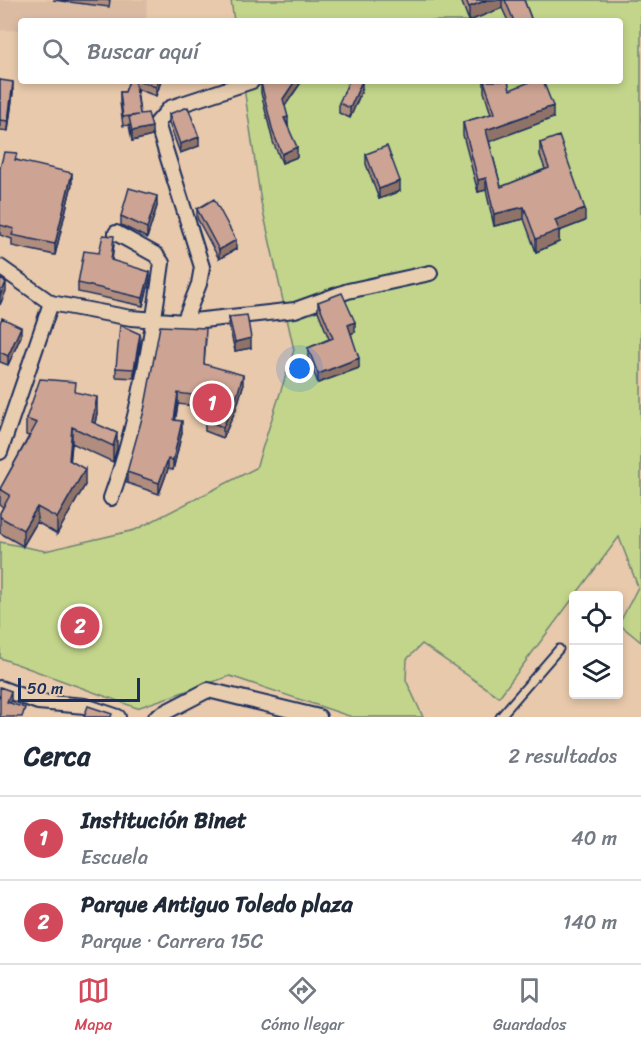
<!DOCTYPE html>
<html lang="es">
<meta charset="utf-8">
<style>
:root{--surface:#fff;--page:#f2f2f3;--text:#1f2937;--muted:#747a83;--line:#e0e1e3;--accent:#d1495b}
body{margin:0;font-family:Sriracha,sans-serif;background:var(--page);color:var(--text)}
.controls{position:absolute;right:18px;bottom:18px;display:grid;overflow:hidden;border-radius:6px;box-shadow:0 3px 9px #0003}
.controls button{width:54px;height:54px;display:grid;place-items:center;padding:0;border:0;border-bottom:2px solid var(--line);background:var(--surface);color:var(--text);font:30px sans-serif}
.scale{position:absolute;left:18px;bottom:15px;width:122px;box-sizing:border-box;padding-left:6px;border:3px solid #1b2f5e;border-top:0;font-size:16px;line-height:21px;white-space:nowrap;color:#1b2f5e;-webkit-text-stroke:4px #e8cdaf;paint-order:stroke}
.you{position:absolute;left:300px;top:369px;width:21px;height:21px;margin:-15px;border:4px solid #fff;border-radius:50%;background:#1a73e8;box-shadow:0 0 0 9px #1a73e833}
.badge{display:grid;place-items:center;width:39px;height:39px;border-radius:50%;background:var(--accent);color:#fff;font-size:20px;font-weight:700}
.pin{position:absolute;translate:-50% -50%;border:3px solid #fff;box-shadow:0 2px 6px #0006}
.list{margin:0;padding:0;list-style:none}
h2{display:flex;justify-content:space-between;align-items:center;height:78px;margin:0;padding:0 24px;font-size:26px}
h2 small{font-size:20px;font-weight:400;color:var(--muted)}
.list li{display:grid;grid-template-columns:39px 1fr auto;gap:18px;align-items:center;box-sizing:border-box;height:84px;padding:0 24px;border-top:2px solid var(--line)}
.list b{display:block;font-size:22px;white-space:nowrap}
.list p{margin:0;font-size:20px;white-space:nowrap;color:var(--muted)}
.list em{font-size:20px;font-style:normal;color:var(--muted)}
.icon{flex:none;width:33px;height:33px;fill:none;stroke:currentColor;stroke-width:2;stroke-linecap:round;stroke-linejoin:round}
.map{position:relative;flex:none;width:641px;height:717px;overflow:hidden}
.search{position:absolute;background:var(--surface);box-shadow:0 3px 9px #0003;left:18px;right:18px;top:18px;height:66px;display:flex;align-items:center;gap:15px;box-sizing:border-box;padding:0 21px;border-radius:6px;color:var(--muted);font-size:22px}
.sheet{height:246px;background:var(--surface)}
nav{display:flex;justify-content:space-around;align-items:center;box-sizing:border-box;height:84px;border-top:2px solid var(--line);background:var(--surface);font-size:16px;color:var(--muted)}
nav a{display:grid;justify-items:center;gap:3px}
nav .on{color:var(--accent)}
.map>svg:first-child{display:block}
</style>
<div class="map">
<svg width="641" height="717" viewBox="0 0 641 717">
<rect width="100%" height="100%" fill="#e8c9ab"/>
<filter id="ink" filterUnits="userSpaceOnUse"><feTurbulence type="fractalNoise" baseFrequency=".0167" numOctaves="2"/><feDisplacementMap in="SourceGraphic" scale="12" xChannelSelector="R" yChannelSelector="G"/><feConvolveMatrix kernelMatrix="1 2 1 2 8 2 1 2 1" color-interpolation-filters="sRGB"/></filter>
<g filter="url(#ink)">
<path fill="#dcbba3" d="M0 0H147L146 21H21V30H0Z"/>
<path fill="#c2d58a" stroke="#6e8274" stroke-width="1.5" d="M231 0H641V642L619 624 638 587 619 537 499 697 422 644 407 659 406 680 423 717H352L230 676 137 708 0 658V542L45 551 135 530 256 468 294 350 261 202 243 81H620V21H234Z"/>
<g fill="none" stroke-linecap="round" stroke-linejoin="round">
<g stroke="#1b2f5e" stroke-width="11">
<path id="service" d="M500 717 559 649"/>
</g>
<g stroke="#1b2f5e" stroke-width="18">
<path id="minor" d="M0 267 51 303 131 318 184 322 295 310 348 291 430 273
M184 322 199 284 202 267 157 123 170 108 252 81
M0 452 51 303
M111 498C138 423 151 342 162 263L156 255 116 233
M0 688 38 702 85 706 118 717
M156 717 208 690 319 717"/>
</g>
<use href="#service" stroke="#e8cdaf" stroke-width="7"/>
<use href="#minor" stroke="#e8cdaf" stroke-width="14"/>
</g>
<path fill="#b08d7e" stroke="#1b2f5e" stroke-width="1.5" d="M53 0H110L109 7Z
M461 0H524L532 21H508L502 8 469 21Z
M0 80 13 92 8 131 0 130Z
M129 81H161L156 96 137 89 140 114 152 136 132 141 129 125 123 126 120 102V92H125Z
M267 81H302L285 106 288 126 297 157 282 163 273 142 261 93V83Z
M484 81 510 90 553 118 489 141 501 187 545 169 540 155V143L585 221 559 231V242L536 252 524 219 494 226 486 190 478 192 463 135V122L491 114 484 92Z
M362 90 350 118 339 113V103Z
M169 114 199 146 180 153 169 123Z
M366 154 400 191 379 199 366 164Z
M17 160 72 184 55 255 12 246V239L0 235V168Z
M157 206 147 238 121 225V216Z
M197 209 236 249 219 259 197 218Z
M114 245 112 261 150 280 143 306 78 292V283L99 253Z
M318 302 355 332 351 333 359 368 318 383 308 357V348L329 339 318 311Z
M229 317 251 348 235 351 229 326Z
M0 323 21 336 8 365 0 362Z
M206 338 204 364 243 386 236 409 223 438 205 431V420L210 408 178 404 175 420 182 432 173 470 168 469 159 494 127 483V472Z
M140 344 134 378 116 377V368Z
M76 392 97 413 95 423 117 449 113 462 72 443 70 461 85 485 57 534 37 522 23 546 0 533V513L3 507 0 505V489L29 436 26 435V419Z"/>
<path fill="#907367" stroke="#1b2f5e" stroke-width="1.5" d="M487 0H502V8L469 21V7Z
M158 81H161L156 96V87Z
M295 81H302L283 108V99Z
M362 81V90L350 118V108Z
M13 82V92L8 131V121Z
M553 106V118L486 143V130Z
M288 117V126L284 118Z
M152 127V136L132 141V131Z
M199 137V146L180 153V144Z
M297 147V157L282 163V154Z
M72 173V184L55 255V244Z
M486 178V190L478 192V180Z
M400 181V191L379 199V189Z
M157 196V206L147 238V228Z
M524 207V219L494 226V214Z
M585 209V221L559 231V242L536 252V239L555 220Z
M236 240V249L219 259V250Z
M150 272V280L143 306V298Z
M6 282V291L0 305V296Z
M355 322V332L348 335V325Z
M21 327V336L8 365V356Z
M140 334V344L134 378V369Z
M251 338V348L235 351V342Z
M359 358V368L318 383V374Z
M243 375V386L236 409 223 438V427Z
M178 393V404L174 430V420Z
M97 397V413L92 437V422Z
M182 421V432L173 470V460Z
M72 427V443L69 476V460Z
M117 433V449L113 462V446Z
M168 459V469L159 494V483Z
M85 469V485L57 534V518Z
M37 507V522L23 546V530Z
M11 691V701L7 712V702Z"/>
<path fill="#cda493" stroke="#1b2f5e" stroke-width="1.5" d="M466 0H487L469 7Z
M505 0H524L532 21H514Z
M0 80 13 82 8 121 0 120Z
M129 81H135L140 114 148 113 152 127 132 131 129 117 138 115 123 117 120 92H125Z
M140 81H158L156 87Z
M267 81H295L283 99 288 117 284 118 297 147 282 154 273 132 261 83Z
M349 81H362L350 108 339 103Z
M484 81H508L510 90 532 81H543L553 106 486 130 501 187 549 168 540 143 559 136 585 209 555 220 559 230 536 239 524 207 494 214 486 178 478 180 463 122 495 113Z
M188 107 199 137 180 144 169 114Z
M387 146 400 181 379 189 366 154Z
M4 152 17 153 15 160 72 173 55 244 12 235 14 229 0 225V168Z
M129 188 157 196 147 228 121 216Z
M214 199 236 240 219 250 197 209Z
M103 235 114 236 111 260 150 272 143 298 78 283 84 251 99 253Z
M0 279 6 282 0 296Z
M342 293 355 322 348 325 359 358 318 374 308 348 333 338 318 302Z
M247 315 251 338 235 342 229 317Z
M2 318 21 327 8 356 0 352V323Z
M120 325 140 334 134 369 116 368Z
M160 326 206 328 204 364 243 375 236 399 223 427 205 420 214 398 178 393 174 420 182 421 173 460 168 459 159 483 127 472 144 411Z
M40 379 76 382 75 392 97 397 92 422 117 433 113 446 72 427 69 460 85 469 57 518 37 507 23 530 0 517V513L10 495 0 489 37 423 26 419Z
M0 687 11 691 7 702 25 708 22 717H0Z
M88 706 112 714 111 717H84Z"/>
</g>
</svg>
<div class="controls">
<button><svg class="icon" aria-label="locate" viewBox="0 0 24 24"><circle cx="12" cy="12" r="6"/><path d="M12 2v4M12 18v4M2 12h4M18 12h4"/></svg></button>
<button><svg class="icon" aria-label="layers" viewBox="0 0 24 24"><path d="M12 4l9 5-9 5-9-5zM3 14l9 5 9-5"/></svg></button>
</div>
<div class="scale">50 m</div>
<div class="you"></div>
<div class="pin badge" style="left:212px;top:403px">1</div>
<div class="pin badge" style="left:80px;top:626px">2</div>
<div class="search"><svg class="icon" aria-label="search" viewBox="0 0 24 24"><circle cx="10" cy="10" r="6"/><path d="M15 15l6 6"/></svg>Buscar aquí</div>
</div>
<section class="sheet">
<h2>Cerca<small>2 resultados</small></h2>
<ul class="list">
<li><span class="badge">1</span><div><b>Institución Binet</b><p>Escuela</p></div><em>40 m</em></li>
<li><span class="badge">2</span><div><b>Parque Antiguo Toledo plaza</b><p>Parque · Carrera 15C</p></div><em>140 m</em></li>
</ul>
</section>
<nav>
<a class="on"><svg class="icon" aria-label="map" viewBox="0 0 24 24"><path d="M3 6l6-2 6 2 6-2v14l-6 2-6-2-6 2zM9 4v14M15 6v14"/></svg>Mapa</a>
<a><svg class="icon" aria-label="directions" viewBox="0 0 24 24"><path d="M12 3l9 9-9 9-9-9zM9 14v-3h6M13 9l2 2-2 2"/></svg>Cómo llegar</a>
<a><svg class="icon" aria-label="saved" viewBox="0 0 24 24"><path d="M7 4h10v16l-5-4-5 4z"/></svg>Guardados</a>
</nav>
